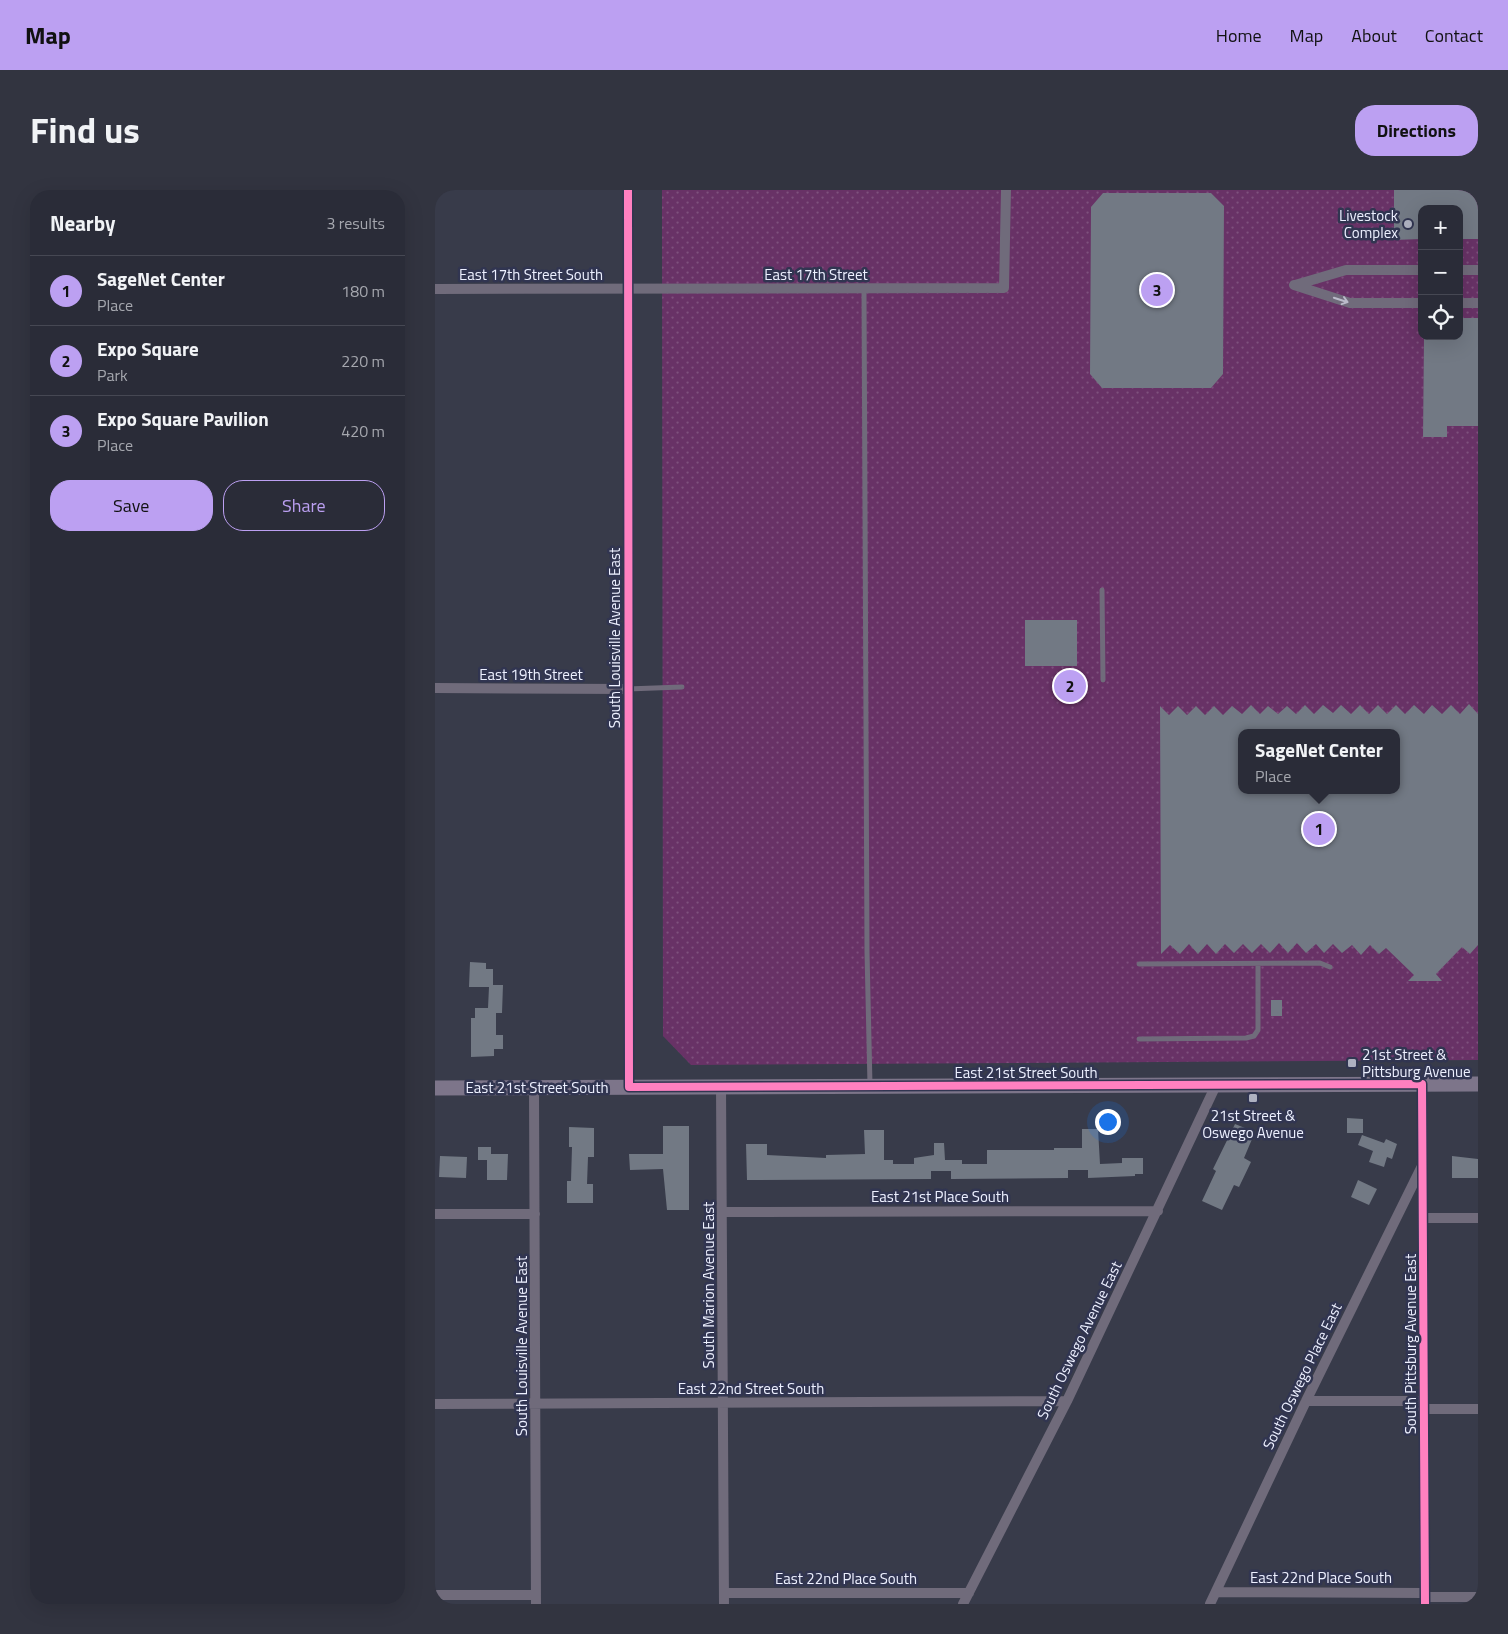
<!DOCTYPE html>
<meta charset="utf-8">
<style>
:root{--surface:#2a2c38;--page:#323440;--text:#f1f3f6;--muted:#a5a7ae;--line:#464853;--accent:#bca0f2}
body{margin:0;font-family:"Titillium Web",sans-serif;background:var(--page);color:var(--text)}
.controls{position:absolute;right:15px;top:15px;display:grid;overflow:hidden;border-radius:10px;box-shadow:0 5px 20px #0002}
.controls button{width:45px;height:45px;display:grid;place-items:center;padding:0;border:0;border-bottom:1px solid var(--line);background:var(--surface);color:var(--text);font:25px sans-serif}
.you{position:absolute;left:672px;top:931px;width:18px;height:18px;margin:-12px;border:4px solid #fff;border-radius:50%;background:#1a73e8;box-shadow:0 0 0 8px #1a73e833}
.badge{display:grid;place-items:center;width:32px;height:32px;border-radius:50%;background:var(--accent);color:#111;font-size:16px;font-weight:700}
.pin{position:absolute;translate:-50% -50%;border:2px solid #fff;box-shadow:0 1px 5px #0006}
.popup{position:absolute;left:803px;top:539px;width:162px;height:65px;box-sizing:border-box;display:grid;place-content:center;border-radius:10px;background:var(--surface);filter:drop-shadow(0 1px 4px #0005);font-size:16px;white-space:nowrap;color:var(--muted)}
.popup b{font-size:19px;color:var(--text)}
.popup::after{content:'';position:absolute;left:50%;top:100%;margin-left:-10px;border:10px solid transparent;border-top-color:var(--surface)}
.list{margin:0;padding:0;list-style:none}
h2{display:flex;justify-content:space-between;align-items:center;height:65px;margin:0;padding:0 20px;font-size:21px}
h2 small{font-size:16px;font-weight:400;color:var(--muted)}
.list li{display:grid;grid-template-columns:32px 1fr auto;gap:15px;align-items:center;box-sizing:border-box;height:70px;padding:0 20px;border-top:1px solid var(--line)}
.list b{display:block;font-size:19px;white-space:nowrap}
.list p{margin:0;font-size:16px;white-space:nowrap;color:var(--muted)}
.list em{font-size:16px;font-style:normal;color:var(--muted)}
.actions{display:flex;gap:10px;padding:15px 20px}
.actions a{flex:1;padding:11px 0;border:1px solid var(--accent);border-radius:20px;text-align:center;font-size:18px;color:var(--accent)}
.actions .main{background:var(--accent);color:#111}
.icon{flex:none;width:28px;height:28px;fill:none;stroke:currentColor;stroke-width:2;stroke-linecap:round;stroke-linejoin:round}
.map{position:relative;flex:none;width:1043px;height:1414px;overflow:hidden;border-radius:20px}
header{display:flex;align-items:center;gap:30px;box-sizing:border-box;height:70px;padding:0 25px;background:var(--accent);color:#111}
header strong{font-size:24px}
nav{display:flex;gap:28px;margin-inline-start:auto;font-size:18px}
.intro{display:flex;align-items:center;justify-content:space-between;box-sizing:border-box;height:120px;padding:0 30px}
h1{margin:0;font-size:35px}
.button{padding:12px 22px;border-radius:20px;background:var(--accent);color:#111;font-size:18px;font-weight:700}
main{display:flex;gap:30px;padding:0 30px}
aside{flex:1;background:var(--surface);border-radius:20px;box-shadow:0 5px 20px #0002}
.map>svg:first-child{display:block}
</style>
<header>
<strong>Map</strong>
<nav><a>Home</a><a>Map</a><a>About</a><a>Contact</a></nav>
</header>
<div class="intro"><h1>Find us</h1><a class="button">Directions</a></div>
<main>
<aside>
<h2>Nearby<small>3 results</small></h2>
<ul class="list">
<li><span class="badge">1</span><div><b>SageNet Center</b><p>Place</p></div><em>180 m</em></li>
<li><span class="badge">2</span><div><b>Expo Square</b><p>Park</p></div><em>220 m</em></li>
<li><span class="badge">3</span><div><b>Expo Square Pavilion</b><p>Place</p></div><em>420 m</em></li>
</ul>
<div class="actions"><a class="main">Save</a><a>Share</a></div>
</aside>
<div class="map">
<svg width="1043" height="1414" viewBox="0 0 1043 1414">
<defs>
<pattern id="park-dots" width="8" height="8" patternUnits="userSpaceOnUse" patternTransform="scale(1.25)"><rect width="8" height="8" fill="#683266"/><path d="M2 2h.1M6 6h.1" fill="none" stroke="#7e507d" stroke-width="1.8" stroke-linecap="round"/></pattern>
</defs>
<rect width="100%" height="100%" fill="#383b4a"/>
<path fill="url(#park-dots)" fill-rule="evenodd" d="M227 0H1043V870L256 875 228 846ZM987 19H1024V146H987ZM806 543H962V600H806Z"/>
<path fill="#727984" fill-rule="evenodd" d="M959 0H1043V49H1024V19H987V49L959 50Z
M668 3H776L789 16 788 184 776 198H667L655 184 656 17Z
M1024 128H1043V236H1012V247H988L989 146H1024Z
M590 430H642V476H590Z
M1034 514 1043 524V755L1035 764 1027 757 1001 784 1007 791H973L979 785 951 758 944 764 935 755 926 765 917 755 907 763 898 754 889 763 881 754 871 763 862 753 853 763 844 753 835 763 826 754 817 763 808 754 799 763 790 754 781 764 772 754 763 764 754 754 745 764 735 755 726 764 725 516 734 525 743 516 752 525 761 516 770 525 779 516 788 525 797 516 807 524 816 515 825 524 833 516 843 524 852 516 861 524 870 515 879 524 888 515 898 523 906 515 916 524 925 515 934 524 943 515 952 524 961 515 970 524 979 515 989 524 997 515 1007 524 1016 515 1025 524ZM806 543H962V600H806Z
M35 772 51 773V779H58V795H68L67 823H61V845H68V859H59V866L36 867V828H40V818H53L54 797H34Z
M836 810H847V826H836Z
M912 928 928 929V943H912Z
M800 934 820 942 809 968 816 972 804 997 799 995 787 1020 767 1011 781 981 778 979Z
M228 936H254V1020H232L228 979 195 980 194 964H228Z
M134 937 159 938V967H153L152 994H158V1013H132V991H136L137 957H134Z
M647 939H663L665 974 687 973V968H708V984H700V986L653 988V980H633V988L516 989V981H496V989L312 990 311 954H332V965L391 968V965L430 964 429 940H449V970H458V974H479V968L499 965V953H509L510 970H527V974H552V960H619V958H647Z
M927 945 949 953 951 949 962 954 957 969 952 967 949 977 934 972 938 961 923 955Z
M43 957H56V964H73L72 990H52V970H43Z
M5 966 32 967 31 988 4 987Z
M1017 966 1043 969V988H1017Z
M923 990 942 999 934 1015 916 1007Z"/>
<g fill="none" stroke-linecap="round" stroke-linejoin="round">
<path stroke="#706b7b" stroke-width="5" d="M429 99 432 762 435 895
M667 400 668 490
M192 499 247 497
M704 774 885 773 895 777
M704 849 811 848 819 846 823 840V774"/>
<path stroke="#706b7b" stroke-width="10" d="M193 0 194 897
M1024 80H1043
M859 95 915 113H987
M860 95 911 80H987
M0 99 569 98 571 0
M1024 113H1043
M0 498 192 499
M987 894 990 1414
M286 896 289 1414
M99 898 101 1414
M288 1022 723 1021
M0 1024H100
M988 1028H1043
M871 1211H989
M0 1214 632 1211
M988 1219H1043
M782 1402 989 1403
M289 1403H534
M0 1405H101
M990 1407H1043
M528 1414 632 1211 781 895
M775 1414 871 1211 987 976"/>
<path stroke="#7d758a" stroke-width="15" d="M0 898 1043 894"/>
<g stroke="#313551" stroke-width="11">
<path id="cycleway" d="M193 0 194 897 987 894 990 1414"/>
</g>
<use href="#cycleway" stroke="#ff80c0" stroke-width="8"/>
</g>
<defs><path id="oneway-shaft" d="M-6 0H5M1.5-3L5.5 0L1.5 3" fill="none" stroke-width="1.6" stroke-linecap="round" stroke-linejoin="round" transform="scale(1.25)"/></defs>
<use stroke="#bbbbca" href="#oneway-shaft" transform="translate(906 110) rotate(18)"/>
<g fill="#aeb1c0" stroke="#313551" stroke-width="2">
<circle cx="973" cy="34" r="5"/>
<rect x="912" y="868" width="10" height="10" rx="2.5"/>
<rect x="813" y="903" width="10" height="10" rx="2.5"/>
</g>
<g text-anchor="middle" dominant-baseline="central" stroke-width="5" stroke-linejoin="round" paint-order="stroke">
<g font-size="15" fill="#edf0ff" stroke="#313551" text-anchor="end">
<text x="963" y="25">Livestock<tspan x="963" dy="17">Complex</tspan></text>
<text x="927" y="864" text-anchor="start">21st Street &amp;<tspan x="927" dy="17">Pittsburg Avenue</tspan></text>
<text x="818" y="925" text-anchor="middle">21st Street &amp;<tspan x="818" dy="17">Oswego Avenue</tspan></text>
</g>
<g font-size="15" fill="#edf0ff" stroke="#313551">
<text x="96" y="84">East 17th Street South</text>
<text x="381" y="84">East 17th Street</text>
<text transform="translate(179 448) rotate(-90)">South Louisville Avenue East</text>
<text x="96" y="484">East 19th Street</text>
<text x="591" y="882">East 21st Street South</text>
<text x="102" y="897">East 21st Street South</text>
<text x="505" y="1006">East 21st Place South</text>
<text transform="translate(273 1095) rotate(-90)">South Marion Avenue East</text>
<text transform="translate(644 1150) rotate(-64)">South Oswego Avenue East</text>
<text transform="translate(975 1154) rotate(-90)">South Pittsburg Avenue East</text>
<text transform="translate(86 1156) rotate(-90)">South Louisville Avenue East</text>
<text transform="translate(867 1186) rotate(-64)">South Oswego Place East</text>
<text x="316" y="1198">East 22nd Street South</text>
<text x="886" y="1387">East 22nd Place South</text>
<text x="411" y="1388">East 22nd Place South</text>
</g>
</g>
</svg>
<div class="controls">
<button>+</button>
<button>−</button>
<button><svg class="icon" aria-label="locate" viewBox="0 0 24 24"><circle cx="12" cy="12" r="6"/><path d="M12 2v4M12 18v4M2 12h4M18 12h4"/></svg></button>
</div>
<div class="you"></div>
<div class="pin badge" style="left:884px;top:639px">1</div>
<div class="popup"><b>SageNet Center</b>Place</div>
<div class="pin badge" style="left:635px;top:496px">2</div>
<div class="pin badge" style="left:722px;top:100px">3</div>
</div>
</main>
